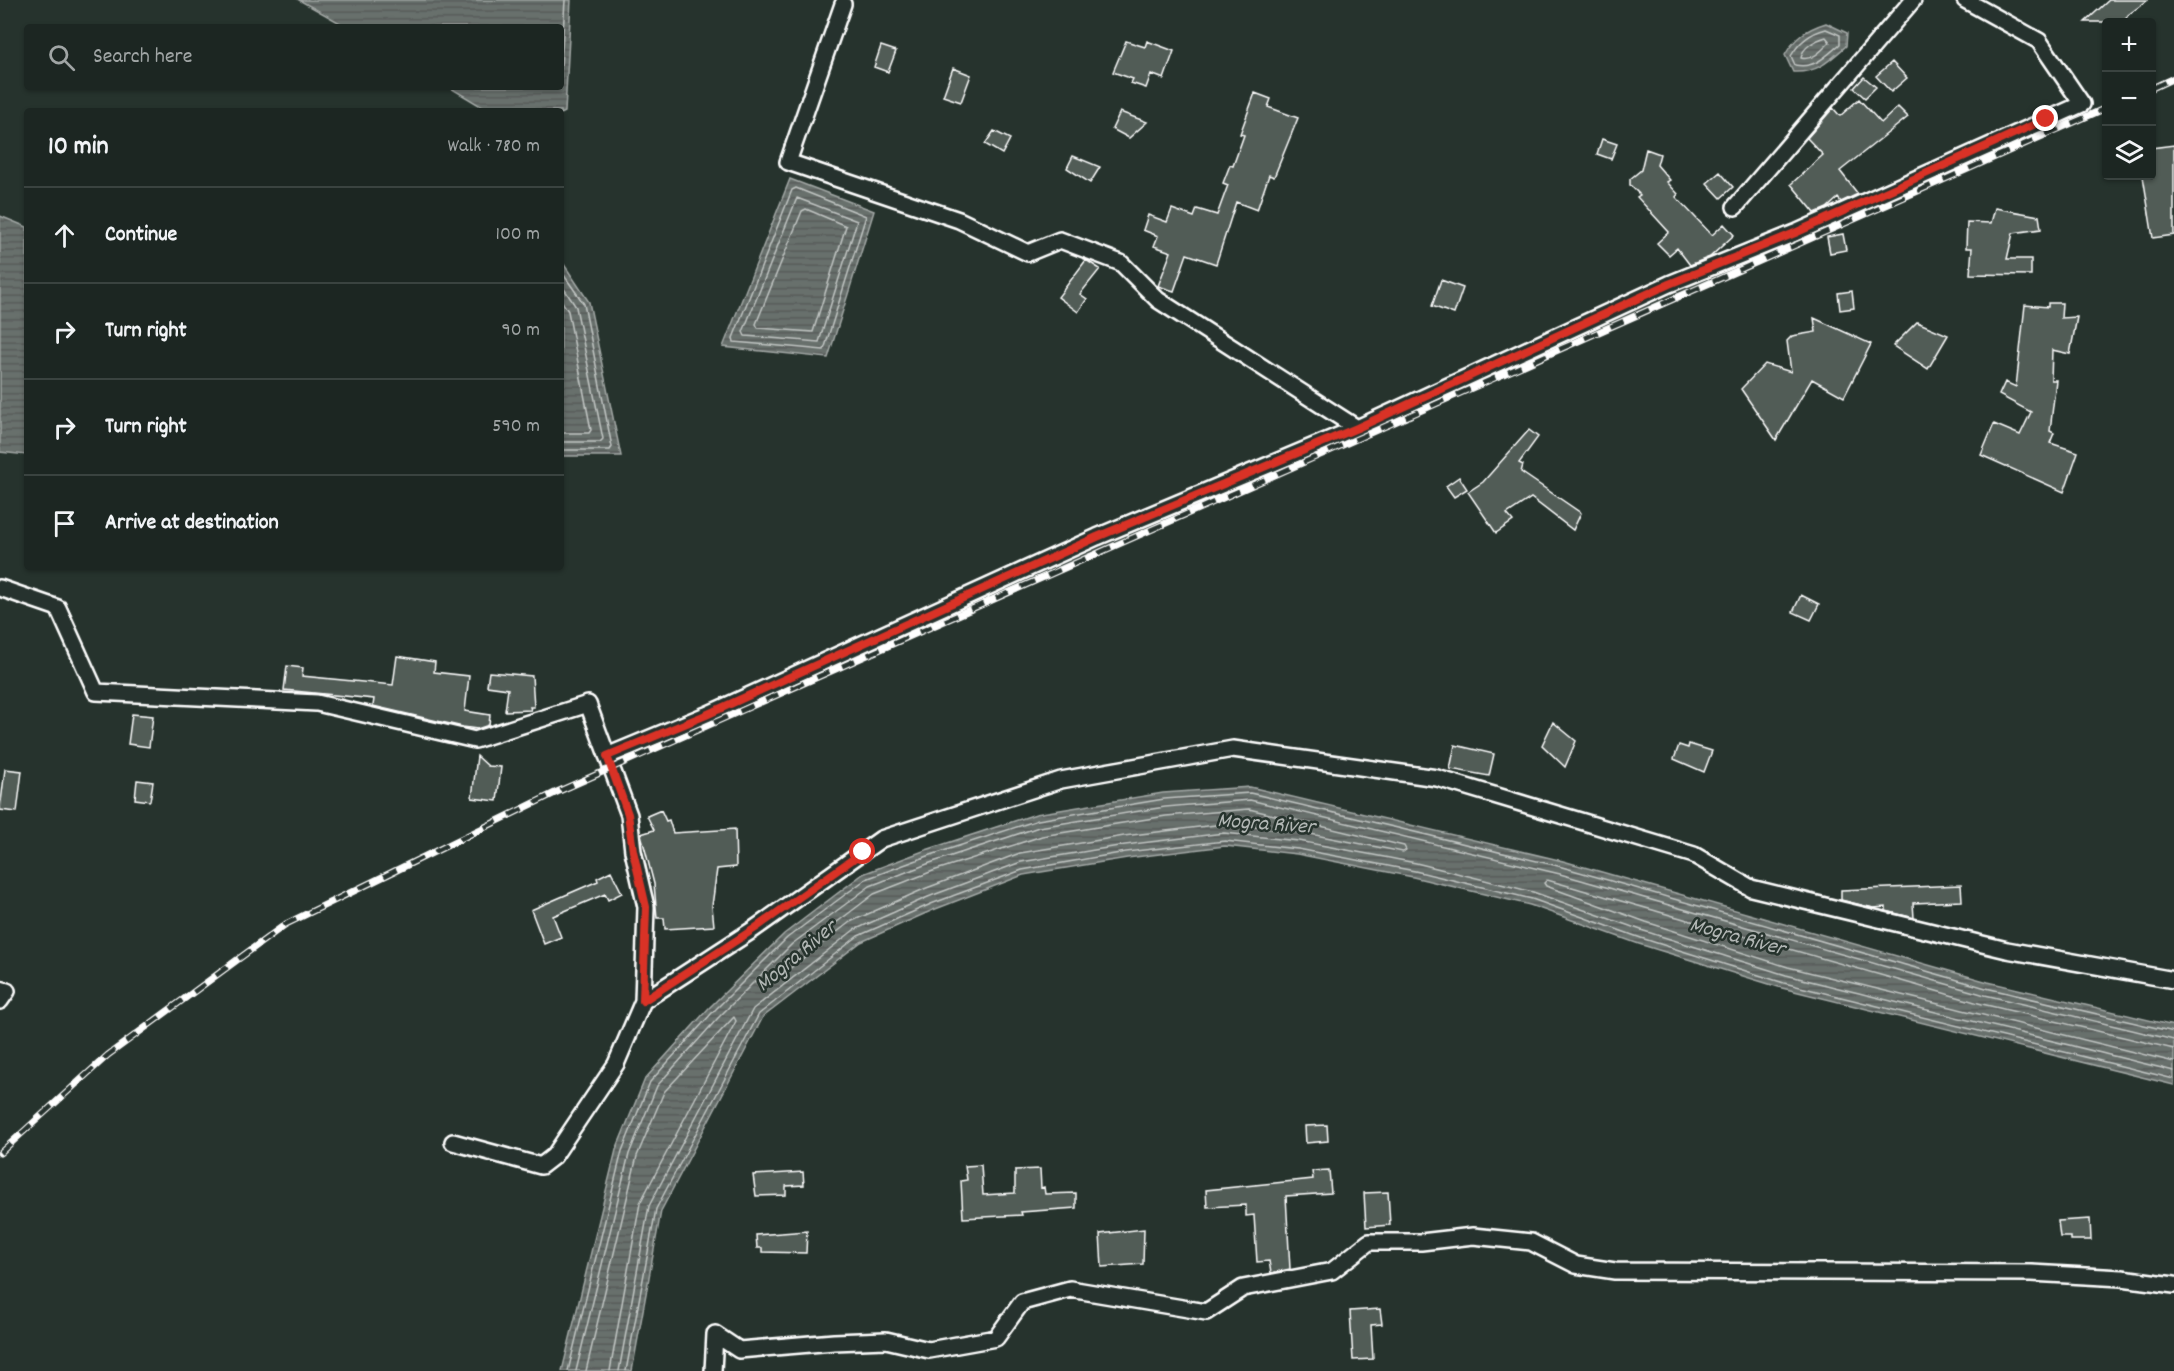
<!DOCTYPE html>
<meta charset="utf-8">
<style>
:root{--surface:#1c2622;--page:#29322f;--text:#f1f3f6;--muted:#a0a5a5;--line:#3a4340}
body{margin:0;font-family:Dekko,sans-serif;background:var(--page);color:var(--text)}
.controls{position:absolute;right:18px;top:18px;display:grid;overflow:hidden;border-radius:6px;box-shadow:0 2px 4px #0004}
.controls button{width:54px;height:54px;display:grid;place-items:center;padding:0;border:0;border-bottom:2px solid var(--line);background:var(--surface);color:var(--text);font:30px sans-serif}
.stop{position:absolute;width:18px;height:18px;margin:-14px;border:4px solid #d93025;border-radius:50%;background:#fff}
.stop.end{background:#d93025;border-color:#fff;box-shadow:0 2px 6px #0008}
.list{margin:0;padding:0;list-style:none}
h2{display:flex;justify-content:space-between;align-items:center;height:78px;margin:0;padding:0 24px;font-size:26px}
h2 small{font-size:20px;font-weight:400;color:var(--muted)}
.list li{display:grid;grid-template-columns:39px 1fr auto;gap:18px;align-items:center;box-sizing:border-box;height:96px;padding:0 24px;border-top:2px solid var(--line)}
.list b{display:block;font-size:22px;white-space:nowrap}
.list em{font-size:20px;font-style:normal;color:var(--muted)}
.icon{flex:none;width:33px;height:33px;fill:none;stroke:currentColor;stroke-width:2;stroke-linecap:round;stroke-linejoin:round}
.map{position:relative;flex:none;width:2174px;height:1371px;overflow:hidden}
.search{position:absolute;background:var(--surface);box-shadow:0 2px 4px #0004;left:24px;top:24px;width:540px;height:66px;display:flex;align-items:center;gap:15px;box-sizing:border-box;padding:0 21px;border-radius:6px;color:var(--muted);font-size:22px}
.panel{position:absolute;background:var(--surface);box-shadow:0 2px 4px #0004;left:24px;top:108px;width:540px;height:462px;border-radius:6px}
.map>svg:first-child{display:block}
</style>
<div class="map">
<svg width="2174" height="1371" viewBox="0 0 2174 1371">
<defs>
<pattern id="water-rules" width="6" height="5" patternUnits="userSpaceOnUse" patternTransform="scale(1.5)"><rect width="6" height="5" fill="#67706c"/><path d="M0 2.5h6" fill="none" stroke="#575a59"/></pattern>
</defs>
<rect width="100%" height="100%" fill="#26332d"/>
<filter id="ink" filterUnits="userSpaceOnUse"><feTurbulence type="fractalNoise" baseFrequency=".0167" numOctaves="2"/><feDisplacementMap in="SourceGraphic" scale="12" xChannelSelector="R" yChannelSelector="G"/><feConvolveMatrix kernelMatrix="1 2 1 2 8 2 1 2 1" color-interpolation-filters="sRGB"/></filter>
<g filter="url(#ink)">
<path fill="url(#water-rules)" stroke="#a4a9a7" stroke-width="1.5" d="M299 0H571L565 112 561 114V111H489L449 87H561V27H347Z
M1826 23 1847 33 1846 46C1828 62 1817 73 1793 72L1785 55C1795 37 1807 29 1826 23Z
M790 179 874 211 828 358 723 347Z
M0 216 27 227V455L0 452Z
M561 260 589 302 621 456H561Z
M1250 787 1563 861 1988 982 2174 1026V1085L1782 988 1639 944 1530 905 1413 877 1297 854 1225 846 1127 858 1023 875 933 910 861 942 763 1017 661 1211 632 1371H562L616 1150 645 1079 708 1009 784 934 863 874 926 850 1036 814 1163 793Z"/>
<g fill="none" stroke-linecap="round" stroke-linejoin="round">
<path stroke="#c2c6c4" stroke-width="1.5" d="M1826 29 1840 35V44C1826 56 1815 69 1795 65L1791 56C1799 42 1810 33 1826 29Z
M1826 37 1830 42C1822 50 1813 61 1801 58 1802 47 1816 40 1826 37Z
M561 69 565 0
M796 188 866 216 824 350 734 342 733 338 792 190Z
M797 198 857 221 819 342 745 336 743 332Z
M806 209 846 226 813 332 758 328 756 324 802 211Z
M561 271 584 304 612 447 610 450H561
M561 284 576 307 603 439 600 442H561
M561 300 568 311 591 430 589 433H561
M1249 809 1404 846 1406 850 1403 852 1300 832 1224 824 1124 836 1020 853 924 889 850 922 788 970 783 968 799 951 874 894 933 871 1042 836 1166 816Z
M2174 1049 1982 1004 1558 883 1547 880 1544 883 1546 886 1646 922 1788 967 2174 1062
M568 1371 622 1151 650 1082 712 1013 787 938 866 879 928 856 1038 820 1164 799 1250 793 1562 867 1986 988 2174 1032
M576 1371 629 1154 657 1086 718 1018 792 944 870 886 930 863 1039 827 1165 807 1250 800 1560 874 1985 995 2174 1040
M586 1371 637 1156 664 1092 734 1017 736 1021 640 1203 610 1371
M619 1371 649 1206 753 1009 854 930 928 897 1021 862 1125 845 1224 833 1299 841 1416 863 1533 892 1644 931 1786 975 2174 1071
M626 1371 656 1209 759 1014 858 936 931 904 1022 870 1126 852 1225 841 1298 849 1415 871 1532 899 1641 938 1784 983 2174 1079"/>
</g>
<path fill="#515c57" stroke="#fff" stroke-width="1.5" d="M2109 0H2148L2128 15 2124 22H2085Z
M1126 41 1145 47 1147 41 1174 51 1164 79 1151 74 1146 88 1131 83 1133 79 1113 72Z
M881 46 896 51 888 72 874 67Z
M1892 62 1907 78 1891 92 1876 76Z
M953 68 971 75 961 102 943 96Z
M1864 77 1876 87 1865 98 1854 88Z
M1255 93 1271 99 1268 107 1298 118 1274 177 1269 175 1257 210 1236 202 1216 264 1187 254 1174 291 1158 286 1171 252 1154 246 1158 236 1143 230 1148 215 1167 222 1172 209 1194 217 1197 209 1217 215 1228 185 1223 183 1230 165 1233 166 1244 135 1240 134Z
M1859 99 1881 123 1898 107 1908 117 1840 171 1858 194 1841 202 1838 198 1827 208 1815 213 1791 184 1823 155 1807 138 1833 108 1840 116Z
M1120 112 1147 122 1129 138 1112 129Z
M994 131 1010 139 1002 154 985 144Z
M1602 139 1617 144 1611 159 1597 154Z
M2174 145V235L2153 238 2143 176H2151V148Z
M1646 149 1660 154 1657 165 1670 180 1667 182 1678 194 1676 197 1712 235 1724 224 1734 235 1710 257 1690 265 1677 248 1669 255 1657 243 1669 232 1637 197 1640 195 1630 185V179L1641 170Z
M1073 156 1100 167 1090 183 1067 168Z
M1720 172 1733 187 1721 198 1707 183Z
M1995 208 2039 216 2041 229 2013 233 2007 259H2031V275L1970 274 1972 248H1966L1967 222 1991 223Z
M1843 234 1846 250 1830 253 1827 237Z
M1086 260 1100 269 1080 294 1087 299 1078 312 1058 297Z
M1441 280 1463 288 1454 314 1432 306Z
M1852 291 1854 308 1840 310 1838 293Z
M2048 303H2062L2061 318 2077 317 2070 354 2052 350 2051 380H2056L2050 431 2054 433 2050 443 2078 452 2064 492 1981 455 1994 424 2020 435 2031 412 1999 395 2005 382 2016 387 2025 305 2048 307Z
M1814 318 1871 344 1844 397 1812 379 1776 440 1741 389 1765 364 1791 372 1787 341 1792 336 1816 332Z
M1917 322 1948 335 1928 369 1893 346Z
M1529 430 1538 437 1519 463 1523 465 1521 472 1581 513 1573 530 1531 498 1507 514 1513 521 1496 533 1468 492 1483 482Z
M1459 477 1467 489 1454 497 1446 486Z
M1801 595 1819 604 1811 620 1793 612Z
M397 656 435 662 434 672 469 676 465 711 490 715 489 725 477 729 463 727 373 706 374 699 284 690 287 666 303 668 302 676 393 685Z
M489 672 532 676 534 707H530L531 710 505 711 508 689 487 686Z
M132 714 153 716 149 747 128 744Z
M1553 722 1576 741 1565 767 1542 745Z
M1689 744 1712 751 1704 772 1674 759 1679 745 1688 748Z
M1455 745 1494 754 1489 776 1450 769Z
M477 756 488 766 501 767 497 801 472 798Z
M5 769 22 771 17 812 0 810Z
M137 780 153 782 150 801 135 799Z
M661 810 666 821 669 820 673 833 735 829 736 867 717 869 712 906 714 926 665 929 664 918H657L654 884 641 834 654 830 647 816Z
M611 871 622 893 608 900 605 894 553 916 561 937 544 944 531 910 598 881 597 878Z
M1961 885 1962 901 1913 903 1914 918 1886 911V907L1873 908 1841 900V890Z
M1327 1125 1328 1141 1306 1143 1305 1126Z
M981 1165 983 1195 1015 1193V1170L1040 1169 1041 1188 1044 1187 1045 1194 1076 1193V1208L1021 1212 1022 1215 963 1218 961 1181 967 1180 965 1166Z
M1329 1170 1331 1193 1286 1196 1290 1269 1271 1273 1269 1261 1257 1262 1254 1215 1246 1216V1205L1207 1207 1206 1190 1313 1179 1312 1171Z
M803 1172 804 1185 786 1186V1195L756 1196 753 1175Z
M1388 1192 1390 1225 1366 1227 1364 1193Z
M2090 1219 2091 1240H2071V1237H2060L2058 1221Z
M1144 1229 1143 1264 1102 1267 1100 1234Z
M807 1231 806 1253 762 1252V1248H757L756 1235Z
M1380 1309 1382 1324 1371 1325 1373 1359 1353 1360 1350 1311Z"/>
<g fill="none" stroke-linecap="round" stroke-linejoin="round">
<g stroke="#fff" stroke-width="20">
<path id="minor" d="M843 4 788 162 959 220 1028 253 1060 240 1121 263 1158 300 1357 428
M1735 207 1913 0
M0 588 58 608 96 692 317 703 475 740 588 704 629 815 633 851 646 907 643 1001 616 1064 554 1156 541 1166 453 1142
M607 756 706 715 1097 537 1357 428 1669 284 1795 233 2082 104 2039 41 1965 0
M0 989 7 991 0 1001
M643 1001 754 929 881 839 1061 780 1233 749 1437 778 1694 855 1751 888 2007 950 2174 980
M713 1371 715 1334 739 1350 834 1342 886 1340 929 1350 996 1338 1022 1302 1070 1289 1206 1312 1243 1288 1332 1271 1369 1242H1421L1473 1236 1531 1242 1576 1265 1615 1271 2031 1273 2122 1278 2174 1285"/>
</g>
<use href="#minor" stroke="#26332d" stroke-width="15"/>
<g stroke="#fff" stroke-width="7">
<path id="rail" d="M2152 88 2174 78
M0 1153 108 1055 286 924 557 792 2106 108"/>
</g>
<use href="#rail" stroke="#26332d" stroke-width="4.5" stroke-dasharray="14" stroke-linecap="butt"/>
</g>
</g>
<g fill="none" stroke-linecap="round" stroke-linejoin="round" filter="url(#ink)">
<path stroke="#d93025" stroke-width="8" d="M863 852 754 929 643 1001 646 907 633 851 628 814 607 756 706 715 1097 537 1357 428 1669 284 1795 233 2046 119"/>
</g>
<g text-anchor="middle" dominant-baseline="central" stroke-width="5" stroke-linejoin="round" paint-order="stroke">
<g font-size="22" font-style="italic" fill="#b3b8b6" stroke="#26332d">
<text transform="translate(1266 825) rotate(4)">Mogra River</text>
<text transform="translate(1737 938) rotate(15)">Mogra River</text>
<text transform="translate(797 957) rotate(-40)">Mogra River</text>
</g>
</g>
</svg>
<div class="controls">
<button>+</button>
<button>−</button>
<button><svg class="icon" aria-label="layers" viewBox="0 0 24 24"><path d="M12 4l9 5-9 5-9-5zM3 14l9 5 9-5"/></svg></button>
</div>
<div class="stop" style="left:863px;top:852px"></div>
<div class="stop end" style="left:2046px;top:119px"></div>
<div class="search"><svg class="icon" aria-label="search" viewBox="0 0 24 24"><circle cx="10" cy="10" r="6"/><path d="M15 15l6 6"/></svg>Search here</div>
<section class="panel">
<h2>10 min<small>Walk · 780 m</small></h2>
<ul class="list">
<li><svg class="icon" aria-label="ahead" viewBox="0 0 24 24"><path d="M12 20V5M6 11l6-6 6 6"/></svg><div><b>Continue</b></div><em>100 m</em></li>
<li><svg class="icon" aria-label="right" viewBox="0 0 24 24"><path d="M7 20v-9h11M14 6l5 5-5 5"/></svg><div><b>Turn right</b></div><em>90 m</em></li>
<li><svg class="icon" aria-label="right" viewBox="0 0 24 24"><path d="M7 20v-9h11M14 6l5 5-5 5"/></svg><div><b>Turn right</b></div><em>590 m</em></li>
<li><svg class="icon" aria-label="arrive" viewBox="0 0 24 24"><path d="M6 21V4h12l-3 4 3 4H6"/></svg><div><b>Arrive at destination</b></div></li>
</ul>
</section>
</div>
